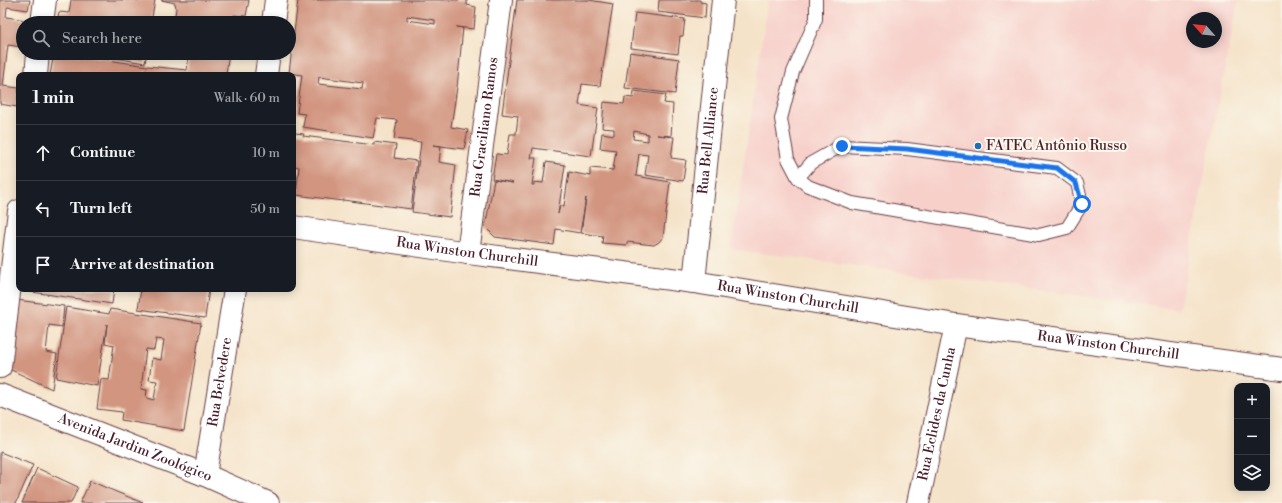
<!DOCTYPE html>
<meta charset="utf-8">
<style>
:root{--surface:#171b24;--page:#20242c;--text:#f1f3f6;--muted:#9ea1a6;--line:#363941}
body{margin:0;font-family:"Libre Bodoni",serif;background:var(--page);color:var(--text)}
.controls{position:absolute;right:12px;bottom:12px;display:grid;overflow:hidden;border-radius:8px;box-shadow:0 2px 10px #0003}
.controls button{width:36px;height:36px;display:grid;place-items:center;padding:0;border:0;border-bottom:1px solid var(--line);background:var(--surface);color:var(--text);font:20px sans-serif}
.compass{position:absolute;left:1186px;top:12px;width:36px;height:36px;border-radius:50%;background:var(--surface);box-shadow:0 2px 10px #0003;rotate:297deg}
.stop{position:absolute;width:12px;height:12px;margin:-9px;border:3px solid #1a73e8;border-radius:50%;background:#fff}
.stop.end{background:#1a73e8;border-color:#fff;box-shadow:0 1px 4px #0008}
.list{margin:0;padding:0;list-style:none}
h2{display:flex;justify-content:space-between;align-items:center;height:52px;margin:0;padding:0 16px;font-size:17px}
h2 small{font-size:13px;font-weight:400;color:var(--muted)}
.list li{display:grid;grid-template-columns:26px 1fr auto;gap:12px;align-items:center;box-sizing:border-box;height:56px;padding:0 16px;border-top:1px solid var(--line)}
.list b{display:block;font-size:15px;white-space:nowrap}
.list em{font-size:13px;font-style:normal;color:var(--muted)}
.icon{flex:none;width:22px;height:22px;fill:none;stroke:currentColor;stroke-width:2;stroke-linecap:round;stroke-linejoin:round}
.map{position:relative;flex:none;width:1282px;height:503px;overflow:hidden}
.search{position:absolute;background:var(--surface);box-shadow:0 2px 10px #0003;left:16px;top:16px;width:280px;height:44px;display:flex;align-items:center;gap:10px;box-sizing:border-box;padding:0 14px;border-radius:22px;color:var(--muted);font-size:15px}
.panel{position:absolute;background:var(--surface);box-shadow:0 2px 10px #0003;left:16px;top:72px;width:280px;height:220px;border-radius:8px}
.map>svg:first-child{display:block}
</style>
<div class="map">
<svg width="1282" height="503" viewBox="0 0 1282 503">
<rect width="100%" height="100%" fill="#fbf7ec"/>
<filter id="ink" filterUnits="userSpaceOnUse"><feTurbulence type="fractalNoise" baseFrequency=".025" numOctaves="2"/><feDisplacementMap in="SourceGraphic" scale="8" xChannelSelector="R" yChannelSelector="G"/><feConvolveMatrix kernelMatrix="1 2 1 2 8 2 1 2 1" color-interpolation-filters="sRGB"/></filter>
<filter id="wash" filterUnits="userSpaceOnUse"><feTurbulence type="fractalNoise" baseFrequency=".012" numOctaves="4" result="noise"/><feDisplacementMap in="SourceGraphic" scale="16" xChannelSelector="R" yChannelSelector="G"/><feGaussianBlur stdDeviation="0.9" result="paint"/><feColorMatrix in="noise" values="0 0 0 0 0 0 0 0 0 0 0 0 0 0 0 0 0 1.4 0 .05"/><feComposite in="paint" operator="in"/></filter>
<g filter="url(#wash)">
<rect width="100%" height="100%" fill="#f5e3c9"/>
<path fill="#f7d0ca" fill-rule="evenodd" d="M768 0H1238L1179 309 731 249ZM1192 18H1216V42H1192Z"/>
<g id="blocks">
<path fill="#d29580" fill-rule="evenodd" d="M0 0H30L28 10 7 7 6 17 26 20V23H23L22 47 8 45 3 86 19 88 17 107 0 104Z
M71 0H155L151 23H57L59 12 69 13Z
M161 0H249L246 16 234 15 233 23H174L176 8 175 3Z
M298 0H467V5L476 7 474 29 456 27 463 28 457 87 451 127 468 130 464 149 433 145 441 146 439 162 456 165 450 217 412 212 421 142 394 139 397 120 377 118 373 138 303 127 305 114 297 113 302 75 289 73ZM407 16 435 20V24L407 20ZM319 77 363 83 362 89 318 84Z
M517 0H589L613 4 600 86 582 84 579 105 598 108 591 156 533 148 531 158H536L532 185H534V182L543 183 546 162 565 165 558 214 560 206H564L569 172 590 176V168L613 170 616 150 600 148 602 133 614 135V129L602 128 604 102 624 104 625 97 633 98 634 91 666 95 664 103 673 104 671 136 657 135 674 137 671 158 686 160 683 181 645 175 648 155 639 154 636 176 670 182 663 237 659 242 654 245 627 242V245L602 243 603 236 581 233 586 198 580 233 556 229 554 245 495 237 485 227 494 180 513 183 492 179 496 154 507 155 510 134H516L518 116 502 114ZM634 131 648 134V141L633 139Z
M659 0H700V2L706 3 705 18 658 12Z
M635 13 685 19 683 36H680L678 54 631 48Z
M630 52 679 59 675 94 625 88Z
M54 53H64L147 66 187 70 189 56 178 55V53H229L226 75H146V69L145 75H50Z
M84 53H147L145 63Z
M293 127 295 128V133L304 134 303 136 374 145V142L396 145 394 158 417 161 411 209 343 200V201L296 195 299 167 293 166Z
M19 289H114L112 304 19 290Z
M141 289H209L205 318 138 309Z
M16 300 64 306 62 327 49 325 46 352 57 354 52 389 7 368Z
M66 307 109 314 110 309 201 323 184 431 121 420 122 412 97 409 101 379 109 380 114 345 105 343 107 324 97 386 56 378ZM156 339 164 340 161 360 152 358 149 380 157 381 154 400 146 398 147 390 141 389 146 349 154 350Z
M0 452 33 465 16 503H0Z
M37 468 78 487 71 503H22Z
M90 481 143 503H80Z"/>
</g>
</g>
<g filter="url(#ink)">
<use href="#blocks" fill-opacity="0" stroke="#643c43" stroke-width="1"/>
<g fill="none" stroke-linecap="round" stroke-linejoin="round">
<g stroke="#643c43" stroke-width="14">
<path id="lane" d="M798 178 811 163 841 146 907 149 1057 168 1077 183 1082 204 1067 228 1039 235 852 203 808 186 798 178 788 159 781 119 793 72 816 19V0"/>
</g>
<g stroke="#643c43" stroke-width="24">
<g id="street">
<path d="M42 23 45 0"/>
<path d="M273 23 276 0"/>
<path d="M36 75 38 53"/>
<path d="M266 75 269 53"/>
<path id="s1" d="M293 227 468 253 694 282 956 325 1282 369"/>
<path id="s2" d="M468 253 501 0"/>
<path id="s3" d="M694 282 723 0"/>
<path d="M0 367 19 211"/>
<path id="s4" d="M0 395 205 475 268 503"/>
<path id="s5" d="M205 475 235 289"/>
<path id="s6" d="M918 503 956 325"/>
</g>
</g>
<use href="#lane" stroke="#fff" stroke-width="12"/>
<use href="#street" stroke="#fff" stroke-width="22"/>
</g>
</g>
<g fill="none" stroke-linecap="round" stroke-linejoin="round" filter="url(#ink)">
<path stroke="#1a73e8" stroke-width="5" d="M842 146 907 149 1057 168 1076 183 1082 204"/>
</g>
<circle fill="#1f6fb2" stroke="#fbf7ec" stroke-width="1.5" cx="978" cy="146" r="4"/>
<g text-anchor="middle" dominant-baseline="central" stroke-width="4" stroke-linejoin="round" paint-order="stroke">
<g font-size="14" fill="#4a1f2b" stroke="#fbf7ec">
<text stroke="none"><textPath href="#s2" startOffset="127">Rua Graciliano Ramos</textPath></text>
<text stroke="none"><textPath href="#s3" startOffset="142">Rua Bell Alliance</textPath></text>
<text stroke="none"><textPath href="#s1" startOffset="176">Rua Winston Churchill</textPath></text>
<text stroke="none"><textPath href="#s1" startOffset="500">Rua Winston Churchill</textPath></text>
<text stroke="none"><textPath href="#s1" startOffset="824">Rua Winston Churchill</textPath></text>
<text stroke="none"><textPath href="#s5" startOffset="94">Rua Belvedere</textPath></text>
<text stroke="none"><textPath href="#s6" startOffset="91">Rua Eclides da Cunha</textPath></text>
<text stroke="none"><textPath href="#s4" startOffset="145">Avenida Jardim Zoológico</textPath></text>
</g>
<g font-size="14" fill="#4a1f2b" stroke="#fbf7ec" text-anchor="start">
<text x="986" y="146">FATEC Antônio Russo</text>
</g>
</g>
</svg>
<div class="controls">
<button>+</button>
<button>−</button>
<button><svg class="icon" aria-label="layers" viewBox="0 0 24 24"><path d="M12 4l9 5-9 5-9-5zM3 14l9 5 9-5"/></svg></button>
</div>
<svg class="compass" viewBox="-18 -18 36 36"><path d="M0-13l5 13h-10z" fill="#e53935"/><path d="M0 13l5-13h-10z" fill="#9ea1a6"/></svg>
<div class="stop" style="left:1082px;top:204px"></div>
<div class="stop end" style="left:842px;top:146px"></div>
<div class="search"><svg class="icon" aria-label="search" viewBox="0 0 24 24"><circle cx="10" cy="10" r="6"/><path d="M15 15l6 6"/></svg>Search here</div>
<section class="panel">
<h2>1 min<small>Walk · 60 m</small></h2>
<ul class="list">
<li><svg class="icon" aria-label="ahead" viewBox="0 0 24 24"><path d="M12 20V5M6 11l6-6 6 6"/></svg><div><b>Continue</b></div><em>10 m</em></li>
<li><svg class="icon" aria-label="left" viewBox="0 0 24 24"><path d="M17 20v-9H6M10 6l-5 5 5 5"/></svg><div><b>Turn left</b></div><em>50 m</em></li>
<li><svg class="icon" aria-label="arrive" viewBox="0 0 24 24"><path d="M6 21V4h12l-3 4 3 4H6"/></svg><div><b>Arrive at destination</b></div></li>
</ul>
</section>
</div>
